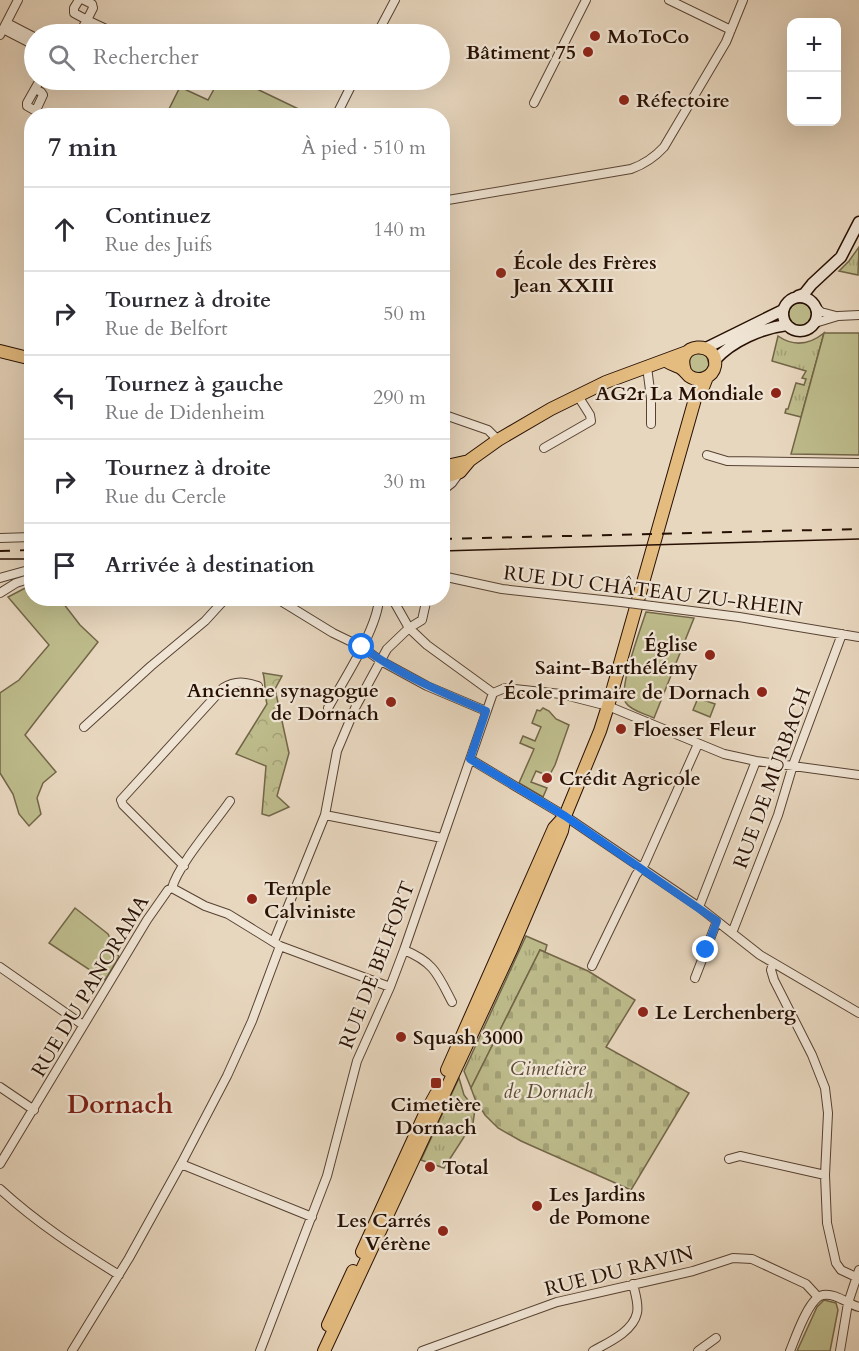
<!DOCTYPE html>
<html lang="fr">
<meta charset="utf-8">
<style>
:root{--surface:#fff;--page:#f2f2f3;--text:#2b2b33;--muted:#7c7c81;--line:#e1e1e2}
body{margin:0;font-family:Cardo,serif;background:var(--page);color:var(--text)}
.controls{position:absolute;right:18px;top:18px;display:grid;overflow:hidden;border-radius:12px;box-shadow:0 6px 24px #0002}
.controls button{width:54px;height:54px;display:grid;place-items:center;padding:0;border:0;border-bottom:2px solid var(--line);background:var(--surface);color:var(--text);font:30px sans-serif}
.stop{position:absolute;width:18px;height:18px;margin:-14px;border:4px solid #1a73e8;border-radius:50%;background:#fff}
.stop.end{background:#1a73e8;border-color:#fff;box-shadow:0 2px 6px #0008}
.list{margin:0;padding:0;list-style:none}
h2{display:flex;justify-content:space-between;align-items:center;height:78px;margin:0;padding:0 24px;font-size:26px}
h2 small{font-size:20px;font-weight:400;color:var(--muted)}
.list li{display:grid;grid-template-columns:39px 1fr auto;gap:18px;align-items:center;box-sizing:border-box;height:84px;padding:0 24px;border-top:2px solid var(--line)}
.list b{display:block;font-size:22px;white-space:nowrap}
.list p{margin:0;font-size:20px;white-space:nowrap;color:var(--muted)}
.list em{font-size:20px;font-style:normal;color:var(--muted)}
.icon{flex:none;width:33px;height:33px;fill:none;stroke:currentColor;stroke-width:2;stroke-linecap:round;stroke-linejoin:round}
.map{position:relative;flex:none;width:859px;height:1351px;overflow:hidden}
.search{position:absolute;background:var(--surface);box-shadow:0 6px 24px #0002;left:24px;top:24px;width:426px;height:66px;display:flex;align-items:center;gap:15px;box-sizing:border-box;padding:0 21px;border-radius:33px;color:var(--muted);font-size:22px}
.panel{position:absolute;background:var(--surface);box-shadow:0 6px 24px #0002;left:24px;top:108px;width:426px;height:498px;border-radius:24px}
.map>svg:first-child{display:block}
</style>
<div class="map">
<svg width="859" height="1351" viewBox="0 0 859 1351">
<defs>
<pattern id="grass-tufts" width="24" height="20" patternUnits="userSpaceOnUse" patternTransform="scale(1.5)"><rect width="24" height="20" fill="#bebc8c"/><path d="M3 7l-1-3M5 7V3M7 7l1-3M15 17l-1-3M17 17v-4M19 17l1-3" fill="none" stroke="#a3a177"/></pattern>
<pattern id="forest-crowns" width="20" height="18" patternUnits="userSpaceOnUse" patternTransform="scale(1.5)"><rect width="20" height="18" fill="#bebc8c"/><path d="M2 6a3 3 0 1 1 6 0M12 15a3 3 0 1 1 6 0" fill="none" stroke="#a3a177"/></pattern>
<pattern id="cemetery-stones" width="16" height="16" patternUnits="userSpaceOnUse" patternTransform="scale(1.5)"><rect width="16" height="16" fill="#bebc8c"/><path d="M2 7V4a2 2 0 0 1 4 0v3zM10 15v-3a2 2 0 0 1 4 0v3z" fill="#a3a177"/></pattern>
</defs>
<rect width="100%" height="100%" fill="#e8d7bf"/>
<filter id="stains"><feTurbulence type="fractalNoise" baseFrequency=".00333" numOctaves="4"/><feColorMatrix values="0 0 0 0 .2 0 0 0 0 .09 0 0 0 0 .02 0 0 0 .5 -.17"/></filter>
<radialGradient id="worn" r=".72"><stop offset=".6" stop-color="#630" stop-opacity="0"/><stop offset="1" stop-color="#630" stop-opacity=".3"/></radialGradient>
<path fill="url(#grass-tufts)" stroke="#726648" stroke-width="1.5" d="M859 247 858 275 839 271 849 261Z
M824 333 801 417 785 413 786 409H788L796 383 804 385 806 379 802 378 806 371 772 361 778 336C794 347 809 345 824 333Z
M526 936 547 945 545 952 540 950 471 1088 464 1071Z
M459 1078 464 1095 475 1109 473 1123 444 1168 421 1160Z"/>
<path fill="url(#forest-crowns)" stroke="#726648" stroke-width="1.5" d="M263 673 282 676 275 689 289 753 277 796 289 807 269 816 262 814 266 766 236 754 267 704C264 694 266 683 263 673Z"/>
<path fill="url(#cemetery-stones)" stroke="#726648" stroke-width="1.5" d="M540 950 588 971 635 1000 606 1047 689 1093 631 1190 521 1141 498 1128 485 1115 475 1099 471 1088Z"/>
<path fill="#bebc8c" stroke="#726648" stroke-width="1.5" d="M219 80H238L311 115H166L180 87 208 100Z
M788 315a12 12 0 1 1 24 0a12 12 0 1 1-24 0Z
M824 333H859V455L791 454Z
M701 352 707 357 709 365 705 372 697 374 690 371 689 355Z
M31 585 32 598 60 599 80 625 98 642C74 673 49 703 25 735L56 772 43 783 37 798 41 814 29 826 19 814 13 794 0 773V693L19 680 49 645 8 597Z
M646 612 694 618 654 718C646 714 631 711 626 703 617 691 641 628 646 612Z
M698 698 715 704 710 717 693 710Z
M543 708 549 711 556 719 569 725 555 765 549 776 536 771 531 782 547 788 543 797 519 783 534 749 520 743 523 736 535 741 541 727 532 723 537 710 540 711Z
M75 908 108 934 119 957 105 980 49 943Z
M824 1300 836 1303 838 1310 830 1351H797L817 1307Z"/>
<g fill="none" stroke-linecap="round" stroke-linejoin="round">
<g stroke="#574232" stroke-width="10">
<path id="minor" d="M79 0 74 8V13L87 20 93 8 92 4 84 0
M669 0 731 30
M7 23 34 37
M3 29 34 45
M79 34 87 20 117 34
M377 34 395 0
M0 35 18 0
M35 89 41 92 43 95 37 108 34 110 27 106V103L40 80
M534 103 586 0
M336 116 354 80
M442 201 631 169C645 164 654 158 664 147L726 42 743 0
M816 307 821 312 836 316
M815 323 838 316 859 315
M647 367 651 398V424
M442 414 488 430 498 440
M544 448 591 421 590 415 578 396
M707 455 727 461 859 463
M442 491 452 483 460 472
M0 538 32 537
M442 576 502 589 621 602
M0 578 32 569
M0 593 16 583 32 578
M276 598 333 633 362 647 381 661 427 686 486 711
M427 598 422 620 409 628 427 645 493 693
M652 606 739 617 859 637
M493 693 505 688 561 694 608 706 724 754 756 761 859 775
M328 708C343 681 378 628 379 598
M84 727 151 666 205 621 226 598
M470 759 565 816 699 907 760 955 859 1013
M325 815 442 838
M184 866 123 805 121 800 223 688C236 680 245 682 258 686
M172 888 205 906 228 914 280 946 390 987
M172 888C178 865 215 823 230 801
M699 907 756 761
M732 933 778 815 793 765 842 634
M274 941 325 815 337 751 356 706 387 649 409 628 392 598
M404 950C434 962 438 975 452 1002
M773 963 771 970 774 980 812 1055 825 1088 828 1113 825 1175 827 1223 836 1263 841 1270 856 1277
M592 966 636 875 645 863 698 744
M0 967 83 1025
M695 978 717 921
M0 1087 34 1110
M729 1159 740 1156 825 1175
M0 1164 147 920 168 890 172 888
M181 1164 312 1217
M0 1189C37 1223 77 1249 119 1275
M72 1351 129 1258 181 1164 227 1076 252 1021 280 946
M260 1351 327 1176 357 1061 390 987 404 950 493 693
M422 1351 557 1302 693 1271 733 1258 752 1259 806 1284 818 1297
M593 1351C607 1343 633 1332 637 1313 639 1304 635 1293 633 1284
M698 1351 716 1338
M790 1351C795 1339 809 1297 823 1295 836 1293 848 1304 859 1307
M840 1351 848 1303 859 1270"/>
</g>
<g stroke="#271003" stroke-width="13">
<path id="secondary" d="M798 296 804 294 812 284 841 257 859 222
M783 314a17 17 0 1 1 34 0a17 17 0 1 1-34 0Z
M706 348 783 310
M715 360C732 341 762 328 787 325"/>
</g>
<g stroke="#271003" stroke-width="14">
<path id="primary" d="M0 351 32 359
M666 361C671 364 674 365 679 367 683 369 686 373 689 376 699 383 713 377 715 366 719 340 674 341 685 371
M442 467 469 461
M442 478 460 472 470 460 498 440 551 409 606 382 687 352
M447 1070 554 828 564 817
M362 1252 425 1114 436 1094
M328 1325 353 1271
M324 1351 512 948 562 831 565 816 600 731 608 706 695 399 702 390 707 377"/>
</g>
<use href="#minor" stroke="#f0e5d5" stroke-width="8"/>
<use href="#secondary" stroke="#f0e5d5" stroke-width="10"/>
<use href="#primary" stroke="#e4bc80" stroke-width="12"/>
<path stroke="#271003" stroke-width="1.5" d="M442 551 859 539
M0 559H32"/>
<path stroke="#271003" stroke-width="2" stroke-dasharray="10 10" stroke-linecap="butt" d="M442 539 859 529
M0 551 32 550"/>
<g stroke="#574232" stroke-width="10" stroke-linecap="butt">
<path id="minor-bridge" d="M621 602 652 606"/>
</g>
<use href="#minor-bridge" stroke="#f0e5d5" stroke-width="8"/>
</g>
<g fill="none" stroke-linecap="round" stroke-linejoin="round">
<path stroke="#1a73e8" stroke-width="8" d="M362 647C400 675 443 693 486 711L470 759 565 816 717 921 706 950"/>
</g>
<g fill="#8f2418" stroke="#f0e5d5" stroke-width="2">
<circle cx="595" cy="36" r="6"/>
<circle cx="588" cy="52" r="6"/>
<circle cx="624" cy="100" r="6"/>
<circle cx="501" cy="273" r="6"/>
<circle cx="776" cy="393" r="6"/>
<circle cx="710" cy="655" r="6"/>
<circle cx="762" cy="692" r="6"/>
<circle cx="391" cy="702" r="6"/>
<circle cx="621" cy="729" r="6"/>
<circle cx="547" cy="778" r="6"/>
<circle cx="252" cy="899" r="6"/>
<circle cx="643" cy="1012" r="6"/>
<circle cx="401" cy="1037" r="6"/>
<rect x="430" y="1077" width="12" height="12" rx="3"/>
<circle cx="430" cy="1167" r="6"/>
<circle cx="537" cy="1206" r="6"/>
<circle cx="443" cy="1231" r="6"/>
</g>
<g text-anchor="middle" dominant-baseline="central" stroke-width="4.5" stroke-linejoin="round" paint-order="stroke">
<g font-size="20" font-weight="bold" fill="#271003" stroke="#f0e5d5" text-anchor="start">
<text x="607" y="36">MoToCo</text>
<text x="576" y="52" text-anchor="end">Bâtiment 75</text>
<text x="636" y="100">Réfectoire</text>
<text x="513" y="262">École des Frères<tspan x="513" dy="23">Jean XXIII</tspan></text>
<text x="764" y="393" text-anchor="end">AG2r La Mondiale</text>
<text x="698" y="644" text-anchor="end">Église<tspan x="698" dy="23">Saint-Barthélémy</tspan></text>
<text x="379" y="690" text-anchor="end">Ancienne synagogue<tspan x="379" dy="23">de Dornach</tspan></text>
<text x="750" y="692" text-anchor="end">École primaire de Dornach</text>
<text x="633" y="729">Floesser Fleur</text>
<text x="559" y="778">Crédit Agricole</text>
<text x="264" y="888">Temple<tspan x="264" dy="23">Calviniste</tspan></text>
<text x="655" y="1012">Le Lerchenberg</text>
<text x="413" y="1037">Squash 3000</text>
<text x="436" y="1104" text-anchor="middle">Cimetière<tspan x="436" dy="23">Dornach</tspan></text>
<text x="442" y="1167">Total</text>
<text x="549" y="1194">Les Jardins<tspan x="549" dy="23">de Pomone</tspan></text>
<text x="431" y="1220" text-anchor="end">Les Carrés<tspan x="431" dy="23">Vérène</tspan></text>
</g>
<g font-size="20" fill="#271003" stroke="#f0e5d5">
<text transform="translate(653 591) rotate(7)">RUE DU CHÂTEAU ZU-RHEIN</text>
<text transform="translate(772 778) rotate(-70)">RUE DE MURBACH</text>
<text transform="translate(377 965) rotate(-69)">RUE DE BELFORT</text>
<text transform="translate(90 986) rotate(-59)">RUE DU PANORAMA</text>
<text transform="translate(619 1271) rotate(-14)">RUE DU RAVIN</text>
</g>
<g font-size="20" font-style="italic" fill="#5c4c33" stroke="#f0e5d5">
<text x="548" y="1068">Cimetière<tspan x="548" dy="23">de Dornach</tspan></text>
</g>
<g font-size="26" font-weight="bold" fill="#7a1f14" stroke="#f0e5d5">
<text x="120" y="1104">Dornach</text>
</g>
</g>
<rect width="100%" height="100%" filter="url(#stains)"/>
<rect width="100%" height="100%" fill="url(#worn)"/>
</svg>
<div class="controls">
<button>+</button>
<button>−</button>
</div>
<div class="stop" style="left:362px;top:647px"></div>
<div class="stop end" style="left:706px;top:950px"></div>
<div class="search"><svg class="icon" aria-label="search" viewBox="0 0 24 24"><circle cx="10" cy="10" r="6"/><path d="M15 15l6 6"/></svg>Rechercher</div>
<section class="panel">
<h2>7 min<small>À pied · 510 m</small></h2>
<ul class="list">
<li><svg class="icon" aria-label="ahead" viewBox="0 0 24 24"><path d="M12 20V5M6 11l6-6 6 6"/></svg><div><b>Continuez</b><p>Rue des Juifs</p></div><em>140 m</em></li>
<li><svg class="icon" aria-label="right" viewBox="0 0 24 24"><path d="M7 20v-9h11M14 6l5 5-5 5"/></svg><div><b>Tournez à droite</b><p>Rue de Belfort</p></div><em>50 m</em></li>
<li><svg class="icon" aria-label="left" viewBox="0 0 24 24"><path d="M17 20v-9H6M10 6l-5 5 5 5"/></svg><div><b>Tournez à gauche</b><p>Rue de Didenheim</p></div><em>290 m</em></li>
<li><svg class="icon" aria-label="right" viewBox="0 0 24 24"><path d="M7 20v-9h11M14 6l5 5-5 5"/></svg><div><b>Tournez à droite</b><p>Rue du Cercle</p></div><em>30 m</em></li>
<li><svg class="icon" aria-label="arrive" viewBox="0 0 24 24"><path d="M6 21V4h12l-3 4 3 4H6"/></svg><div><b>Arrivée à destination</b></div></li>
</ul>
</section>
</div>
